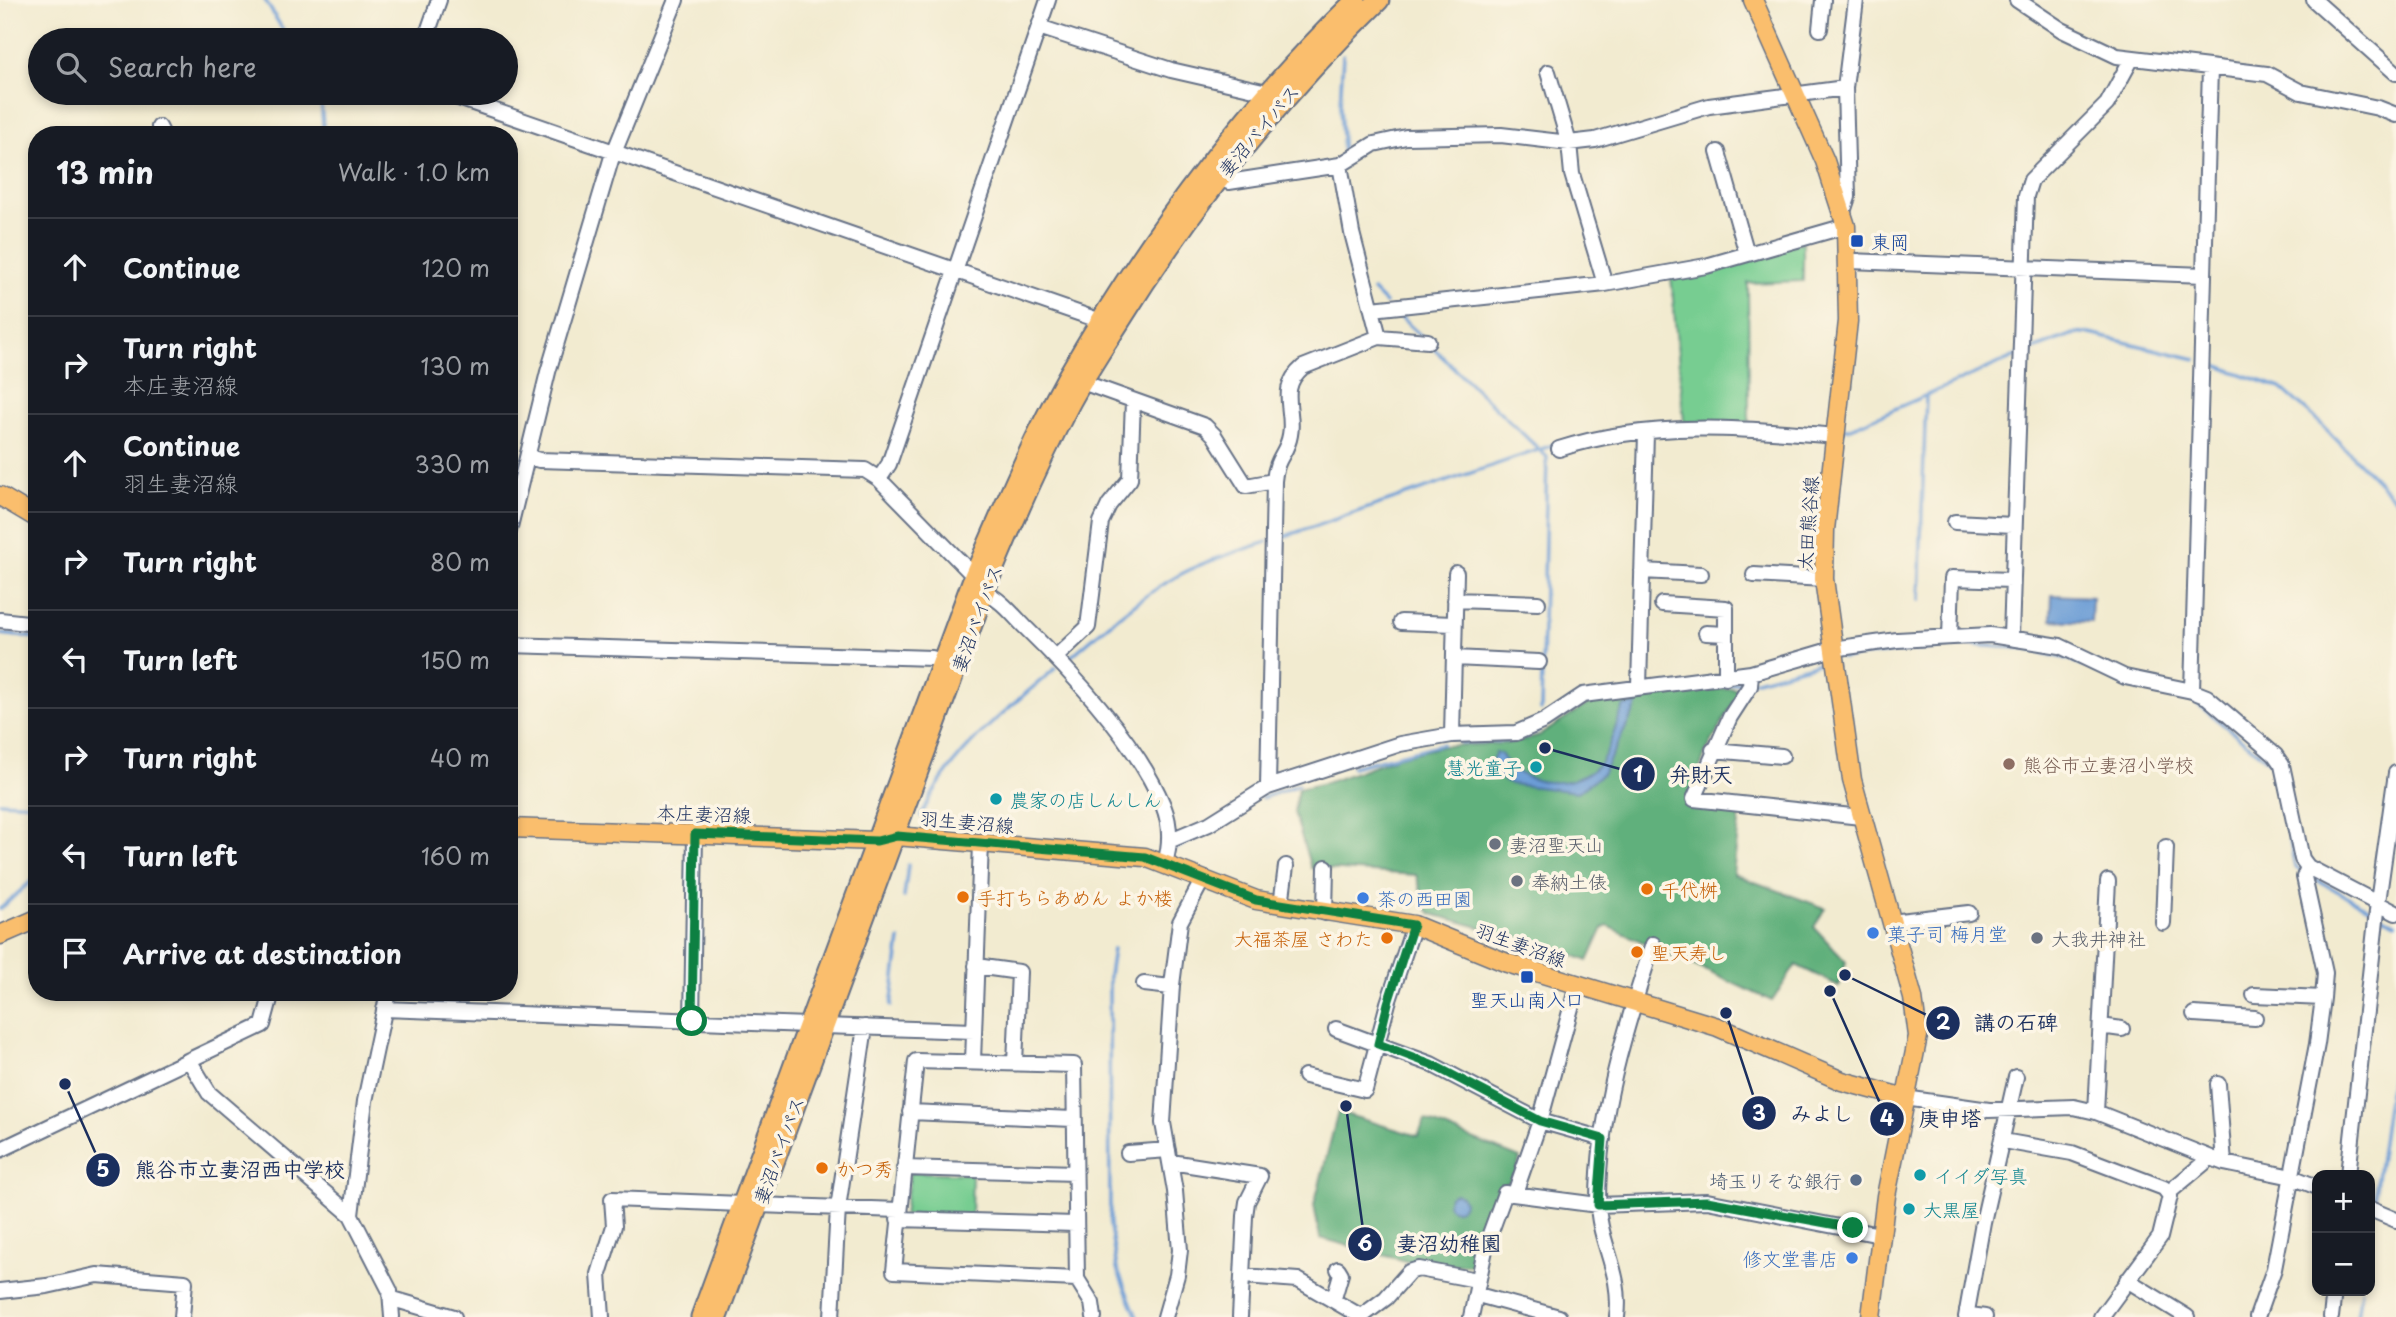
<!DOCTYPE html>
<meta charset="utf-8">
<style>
:root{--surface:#171b24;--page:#20242c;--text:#f1f3f6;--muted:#9ea1a6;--line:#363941}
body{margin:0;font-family:"Playpen Sans","Klee One",sans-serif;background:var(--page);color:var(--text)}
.controls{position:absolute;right:21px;bottom:21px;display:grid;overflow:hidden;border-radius:14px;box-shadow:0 4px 10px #0003}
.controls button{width:63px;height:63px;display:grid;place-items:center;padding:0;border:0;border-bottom:2px solid var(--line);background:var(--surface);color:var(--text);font:35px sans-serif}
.stop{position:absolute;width:21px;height:21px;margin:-16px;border:5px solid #0b8043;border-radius:50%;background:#fff}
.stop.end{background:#0b8043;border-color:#fff;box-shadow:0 2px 7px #0008}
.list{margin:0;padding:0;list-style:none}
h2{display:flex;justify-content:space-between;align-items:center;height:91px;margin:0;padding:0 28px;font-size:30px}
h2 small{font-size:23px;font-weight:400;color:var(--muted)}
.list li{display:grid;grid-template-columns:46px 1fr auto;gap:21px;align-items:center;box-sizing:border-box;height:98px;padding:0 28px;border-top:2px solid var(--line)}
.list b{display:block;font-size:26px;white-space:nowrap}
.list p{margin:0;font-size:23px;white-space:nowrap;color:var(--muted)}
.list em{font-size:23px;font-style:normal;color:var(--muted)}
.icon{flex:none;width:38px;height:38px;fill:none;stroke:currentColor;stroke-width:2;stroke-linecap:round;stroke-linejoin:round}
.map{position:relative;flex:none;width:2396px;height:1317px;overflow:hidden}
.search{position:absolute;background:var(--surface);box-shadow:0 4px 10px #0003;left:28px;top:28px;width:490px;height:77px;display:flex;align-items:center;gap:18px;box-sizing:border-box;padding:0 24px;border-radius:38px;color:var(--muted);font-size:26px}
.panel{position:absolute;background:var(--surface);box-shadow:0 4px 10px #0003;left:28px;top:126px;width:490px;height:875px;border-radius:28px}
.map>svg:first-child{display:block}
</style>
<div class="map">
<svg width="2396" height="1317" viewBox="0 0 2396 1317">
<rect width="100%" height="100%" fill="#fcf5e5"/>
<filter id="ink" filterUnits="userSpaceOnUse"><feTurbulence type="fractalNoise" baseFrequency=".0143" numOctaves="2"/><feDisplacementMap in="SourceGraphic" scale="14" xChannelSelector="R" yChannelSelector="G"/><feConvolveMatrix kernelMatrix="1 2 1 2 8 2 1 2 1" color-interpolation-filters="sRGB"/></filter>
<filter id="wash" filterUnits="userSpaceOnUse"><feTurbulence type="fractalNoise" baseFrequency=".00686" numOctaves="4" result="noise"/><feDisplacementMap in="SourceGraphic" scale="28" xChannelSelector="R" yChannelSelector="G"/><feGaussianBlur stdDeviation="1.57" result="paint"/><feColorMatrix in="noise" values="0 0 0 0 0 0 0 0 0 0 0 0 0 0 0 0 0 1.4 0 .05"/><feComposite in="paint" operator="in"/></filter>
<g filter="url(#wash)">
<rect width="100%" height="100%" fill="#f2ebd0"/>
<path fill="#77cd91" stroke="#497e78" stroke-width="2" d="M1803 242V281L1748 283 1749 422H1684L1671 276Z
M910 1172 972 1174 971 1217 904 1215Z"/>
<path fill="#61b07b" stroke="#3e706c" stroke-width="2" d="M1731 688 1740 690 1705 754 1689 800 1741 806 1733 874 1825 908 1814 927 1846 962 1839 986 1796 965 1772 1001 1608 926 1603 928 1588 961 1552 947 1432 914 1427 909 1416 875 1311 868 1294 812 1298 789 1329 782 1397 757 1444 746 1515 743 1540 735 1593 701Z
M1338 1112 1418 1136 1425 1120 1520 1158 1515 1177 1505 1184 1473 1265H1420L1320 1238 1314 1205Z"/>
<path fill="#6c9dd6" stroke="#44669a" stroke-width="2" d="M2052 595 2092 597 2091 622 2051 620Z
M1638 704 1602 774 1578 792 1511 784 1492 773 1491 763 1496 753 1501 754C1519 789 1578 791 1601 762 1608 754 1617 720 1624 706Z
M1448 1202a8 8 0 1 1 16 0a8 8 0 1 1-16 0Z"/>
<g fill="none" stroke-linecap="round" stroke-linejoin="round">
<path stroke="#6c9dd6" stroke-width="3.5" d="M265 0 289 40
M316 93 321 103 324 135
M1343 156 1340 106 1343 55
M1373 291 1385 303
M1393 310 1421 336
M1429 344 1547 457 1541 710
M2025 352 2071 335 2086 333 2196 359
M2204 361 2281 388 2314 417 2396 500
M1841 429H1849L2018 355
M1280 538 1556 444
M1919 600 1926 395
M0 634 37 638
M1841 658 1970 645 2022 648 2069 659 2122 683 2192 700 2272 763 2279 782 2295 867 2301 871
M1068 659C1107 626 1148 589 1195 567 1218 557 1243 550 1267 542
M1753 681 1830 660
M1666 691 1745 682
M1523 737 1538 731
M1460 742 1515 740
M1352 767 1442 744
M1262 798 1298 785
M0 802 37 804
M921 816C950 752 1004 712 1056 668
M1176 849 1235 816
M2308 875 2372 910
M904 897 908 865
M0 909 37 876
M2381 916 2396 923
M1113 949 1109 975 1110 1226 1117 1269 1137 1317
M891 1006 900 940
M2373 1208 2396 1040
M2370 1231 2372 1215
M2357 1317 2361 1291"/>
</g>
</g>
<g filter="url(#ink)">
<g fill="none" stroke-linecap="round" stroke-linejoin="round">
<g stroke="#667186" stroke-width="18">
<path id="minor" d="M2017 0 2062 30 2117 56 2267 74 2301 92 2378 108 2396 115
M2314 0 2396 73
M1039 27 1171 70 1276 94
M1820 29 1823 0
M425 40 439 0
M1548 72 1569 143 1572 174 1605 284
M444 93 1101 321
M159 127 163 135
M1718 152 1747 254
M1217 178 1229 182 1340 165 1374 144 1406 137 1501 135 1569 143 1595 140 1709 106 1845 88
M1842 215 1848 197 1845 88 1856 0
M1849 261 2204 275
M1372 309 1605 284 1706 266 1846 226
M1379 337 1428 341
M1082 382 1205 426 1214 435 1246 486 1274 481
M1559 449C1647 420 1746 428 1837 436
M529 457 539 460 865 470 879 479 974 576
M879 479 889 464 1048 0
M1955 522 2013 525
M509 531 548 372 611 160 676 0
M1642 571 1701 574
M1754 575 1824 579
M984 592C1001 599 1012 614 1025 627 1072 673 1138 744 1163 805 1171 825 1171 843 1165 863
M1455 600 1538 603
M1662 604 1726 608V678
M0 620 37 624
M1401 622 1454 624
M1706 633 1726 634
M2011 636 2026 196 2031 180 2107 104 2131 60
M1950 637 1952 578 2011 580
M509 645 932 658 943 662
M1056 657 1088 627 1101 522 1109 505 1130 479 1133 401
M1454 658 1539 662
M1751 673 1750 686 1730 717 1694 799 1861 817
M1639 686 1646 433
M2192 691 2210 68
M1452 735 1456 573
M1713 750 1782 756
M1268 787 1274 481C1276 456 1287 454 1290 435 1295 410 1277 389 1303 367L1379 337 1352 233 1340 165
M1171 840 1209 824 1268 787 1400 744 1452 735 1516 733 1544 721 1583 695 1751 673 1833 649 1897 640 1990 635 2060 646 2125 677 2192 691 2207 697 2275 755 2282 765 2302 859 2308 867 2304 877 2325 973 2323 998 2317 1044 2274 1269 2257 1317
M2308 867 2396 913
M1281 905 1286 866
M1325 913 1326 867
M1891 922 1969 913
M2163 923 2166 847
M976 966 1019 972 1015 1063
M1144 984 1171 987
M2254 995 2323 998
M384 1009 808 1025
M2194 1014 2255 1018
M692 1021 695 834
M823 1026 974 1031
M2101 1026 2122 1029
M1336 1029 1431 1064 1540 1121 1603 1139
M189 1060 209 1093 351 1215 390 1291 392 1317
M973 1061 981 843
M1305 1076 1365 1090 1388 1003 1414 925
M2218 1084 2224 1163
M1905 1098 1989 1110 2074 1107 2096 1112 2224 1163 2292 1177 2317 1187
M910 1112 1073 1119
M2096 1112 2108 881
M2003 1141 2072 1153 2164 1188 2170 1196 2160 1237 2101 1317
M0 1150 263 1025 272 992
M1128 1153 1168 1150
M1171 1162 1260 1176 1247 1202 1245 1216 1240 1317
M904 1168 1075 1173
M2348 1175 2378 902 2396 773
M1515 1193 1540 1121 1577 986
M2168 1193 2210 1158
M758 1205 899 1210
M2370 1209 2396 1220
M351 1215 365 1101 388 992
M898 1219 1075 1224
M1244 1276 1298 1280 1362 1317
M1077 1279 894 1271 916 1061 1074 1065 1077 1279 1092 1303 1094 1317
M2127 1280 2187 1317
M0 1291 47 1286 97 1275 185 1282 182 1317
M1478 1295 1559 1317
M1334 1298 1341 1274 1338 1269
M393 1299 454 1317
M1967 1310 1970 1315 1985 1317
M1362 1316 1386 1298 1409 1272 1419 1269 1477 1280
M602 1317 599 1274 614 1226 612 1199 742 1204
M832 1317 838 1208 865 1027
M1165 1317 1177 1275 1180 1250 1175 1191 1163 1123 1172 985 1180 922 1203 879
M1471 1317 1486 1245 1505 1193 1598 1205 1707 1201 1880 1235
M1617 1317C1623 1272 1598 1242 1598 1201 1598 1115 1626 1026 1653 944
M1966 1317 1983 1222 2016 1077
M2331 1317 2334 1291"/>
</g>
<g stroke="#667186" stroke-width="21">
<path id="major" d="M1753 0 1825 161 1846 226 1848 321 1825 530 1824 579 1852 780 1913 998 1918 1036 1886 1196 1871 1317
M0 496 37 518
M509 828 877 841 896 836 1145 857 1256 900 1414 925 1507 963 1718 1027 1842 1081 1905 1098
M0 935 37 919"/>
</g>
<g stroke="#667186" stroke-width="23">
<path id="highway" d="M701 1317 974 576C1003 510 1031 442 1066 379 1145 241 1242 111 1356 0
M717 1317 984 592C1010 528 1038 464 1070 403 1084 377 1101 351 1117 326 1191 206 1278 99 1379 0"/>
</g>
<use href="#minor" stroke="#fff" stroke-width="14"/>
<use href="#major" stroke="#fabe6d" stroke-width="18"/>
<use href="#highway" stroke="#fabe6d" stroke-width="19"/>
</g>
</g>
<g fill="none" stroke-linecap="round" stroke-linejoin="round" filter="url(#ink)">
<path stroke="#0b8043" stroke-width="9" d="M692 1021 695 834 877 841 897 836 1145 857 1256 900 1413 925 1388 1003 1378 1044 1431 1064 1540 1121 1603 1139 1598 1205 1707 1201 1853 1228"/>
</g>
<g fill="#1a4fb4" stroke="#fcf5e5" stroke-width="2.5">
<rect x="1850" y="234" width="14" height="14" rx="3.5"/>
<rect x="1520" y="970" width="14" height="14" rx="3.5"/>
</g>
<circle fill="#8d6e63" stroke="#fcf5e5" stroke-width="2.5" cx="2009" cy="764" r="7"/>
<g fill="#0f9aa8" stroke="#fcf5e5" stroke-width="2.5">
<circle cx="1536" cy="767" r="7"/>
<circle cx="996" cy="799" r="7"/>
<circle cx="1920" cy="1175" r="7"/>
<circle cx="1909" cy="1209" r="7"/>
</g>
<g fill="#6b7280" stroke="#fcf5e5" stroke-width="2.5">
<circle cx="1495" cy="844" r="7"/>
<circle cx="1517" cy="881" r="7"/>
<circle cx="2037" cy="938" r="7"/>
</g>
<g fill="#e8710a" stroke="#fcf5e5" stroke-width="2.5">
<circle cx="1647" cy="889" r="7"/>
<circle cx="963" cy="897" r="7"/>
<circle cx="1387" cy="938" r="7"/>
<circle cx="1637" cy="952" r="7"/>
<circle cx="822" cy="1168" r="7"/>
</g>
<g fill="#3f7fe0" stroke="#fcf5e5" stroke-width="2.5">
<circle cx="1363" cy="898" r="7"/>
<circle cx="1873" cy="933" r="7"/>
<circle cx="1852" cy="1258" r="7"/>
</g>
<circle fill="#5c6f8a" stroke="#fcf5e5" stroke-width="2.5" cx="1856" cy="1180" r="7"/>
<g text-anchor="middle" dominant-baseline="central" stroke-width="7" stroke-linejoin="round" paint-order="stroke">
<g font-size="19" fill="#1b2f5e" stroke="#fcf5e5">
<text transform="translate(1258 130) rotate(-50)">妻沼バイパス</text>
<text transform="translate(1807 523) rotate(-86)">太田熊谷線</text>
<text transform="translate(976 618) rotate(-70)">妻沼バイパス</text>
<text transform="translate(704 813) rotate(2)">本庄妻沼線</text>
<text transform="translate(967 821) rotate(5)">羽生妻沼線</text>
<text transform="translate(1521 944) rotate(20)">羽生妻沼線</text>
<text transform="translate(778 1150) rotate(-70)">妻沼バイパス</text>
</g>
<g font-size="19" fill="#164399" stroke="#fcf5e5" text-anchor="start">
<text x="1871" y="241">東岡</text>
<text x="1527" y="999" text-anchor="middle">聖天山南入口</text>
</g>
<g font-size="19" fill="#785e54" stroke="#fcf5e5" text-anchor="start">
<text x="2023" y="764">熊谷市立妻沼小学校</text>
</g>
<g font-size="19" fill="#0d838f" stroke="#fcf5e5" text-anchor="start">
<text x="1522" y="767" text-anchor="end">慧光童子</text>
<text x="1010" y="799">農家の店しんしん</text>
<text x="1934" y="1175">イイダ写真</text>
<text x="1923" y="1209">大黒屋</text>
</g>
<g font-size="19" fill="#5b616d" stroke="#fcf5e5" text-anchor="start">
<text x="1509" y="844">妻沼聖天山</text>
<text x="1531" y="881">奉納土俵</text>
<text x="2051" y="938">大我井神社</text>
</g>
<g font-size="19" fill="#c56008" stroke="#fcf5e5" text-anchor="start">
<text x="1661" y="889">千代桝</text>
<text x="977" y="897">手打ちらあめん よか楼</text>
<text x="1373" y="938" text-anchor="end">大福茶屋 さわた</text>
<text x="1651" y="952">聖天寿し</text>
<text x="836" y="1168">かつ秀</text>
</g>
<g font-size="19" fill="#366cbe" stroke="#fcf5e5" text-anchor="start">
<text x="1377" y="898">茶の西田園</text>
<text x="1887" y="933">菓子司 梅月堂</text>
<text x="1838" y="1258" text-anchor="end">修文堂書店</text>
</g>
<g font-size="19" fill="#4e5e75" stroke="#fcf5e5" text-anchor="end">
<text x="1842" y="1180">埼玉りそな銀行</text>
</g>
</g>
<path fill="none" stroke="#1b2f5e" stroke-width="2.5" d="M1545 748L1638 774M1845 975L1943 1023M1726 1013L1759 1113M1830 991L1887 1119M65 1084L103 1170M1346 1106L1365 1244"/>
<g fill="#1b2f5e" stroke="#fcf5e5" stroke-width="2.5">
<circle cx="1545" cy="748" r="7"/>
<circle cx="1845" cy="975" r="7"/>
<circle cx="1726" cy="1013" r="7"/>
<circle cx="1830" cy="991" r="7"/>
<circle cx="65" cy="1084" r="7"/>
<circle cx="1346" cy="1106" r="7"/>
<circle cx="1638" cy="774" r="18"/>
<circle cx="1943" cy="1023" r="18"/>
<circle cx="1759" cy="1113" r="18"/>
<circle cx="1887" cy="1119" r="18"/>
<circle cx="103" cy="1170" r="18"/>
<circle cx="1365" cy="1244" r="18"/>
</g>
<g font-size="21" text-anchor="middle" font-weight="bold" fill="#fff">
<text x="1638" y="782">1</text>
<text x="1943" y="1030">2</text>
<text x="1759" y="1121">3</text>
<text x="1887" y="1126">4</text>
<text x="103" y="1177">5</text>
<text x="1365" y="1251">6</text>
</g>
<g font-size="21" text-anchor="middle" font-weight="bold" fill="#1b2f5e" stroke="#fcf5e5" stroke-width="7" stroke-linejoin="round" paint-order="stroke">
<text x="1701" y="782">弁財天</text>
<text x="2016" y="1030">講の石碑</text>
<text x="1822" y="1121">みよし</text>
<text x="1950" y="1126">庚申塔</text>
<text x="240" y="1177">熊谷市立妻沼西中学校</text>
<text x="1449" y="1251">妻沼幼稚園</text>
</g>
</svg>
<div class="controls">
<button>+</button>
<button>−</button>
</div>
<div class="stop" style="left:692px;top:1021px"></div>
<div class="stop end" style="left:1853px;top:1228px"></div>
<div class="search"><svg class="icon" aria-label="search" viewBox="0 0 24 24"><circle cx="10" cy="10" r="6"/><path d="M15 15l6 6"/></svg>Search here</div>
<section class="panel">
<h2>13 min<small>Walk · 1.0 km</small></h2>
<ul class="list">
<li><svg class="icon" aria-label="ahead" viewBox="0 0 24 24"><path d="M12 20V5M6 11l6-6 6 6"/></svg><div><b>Continue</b></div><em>120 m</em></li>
<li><svg class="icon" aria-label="right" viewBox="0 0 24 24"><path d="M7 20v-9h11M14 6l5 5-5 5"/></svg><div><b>Turn right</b><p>本庄妻沼線</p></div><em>130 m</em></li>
<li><svg class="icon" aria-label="ahead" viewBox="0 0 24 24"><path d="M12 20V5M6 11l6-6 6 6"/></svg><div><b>Continue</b><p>羽生妻沼線</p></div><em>330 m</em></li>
<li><svg class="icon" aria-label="right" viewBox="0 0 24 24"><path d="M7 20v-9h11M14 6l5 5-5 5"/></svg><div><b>Turn right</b></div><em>80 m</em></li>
<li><svg class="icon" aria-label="left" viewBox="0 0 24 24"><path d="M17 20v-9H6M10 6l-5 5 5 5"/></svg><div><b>Turn left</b></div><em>150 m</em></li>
<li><svg class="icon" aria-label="right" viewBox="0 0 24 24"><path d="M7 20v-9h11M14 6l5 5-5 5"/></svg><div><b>Turn right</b></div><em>40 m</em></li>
<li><svg class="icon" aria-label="left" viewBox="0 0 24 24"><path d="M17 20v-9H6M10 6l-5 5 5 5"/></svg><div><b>Turn left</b></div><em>160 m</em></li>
<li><svg class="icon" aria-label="arrive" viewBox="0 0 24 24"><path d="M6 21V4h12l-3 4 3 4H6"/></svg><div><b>Arrive at destination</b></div></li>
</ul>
</section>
</div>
